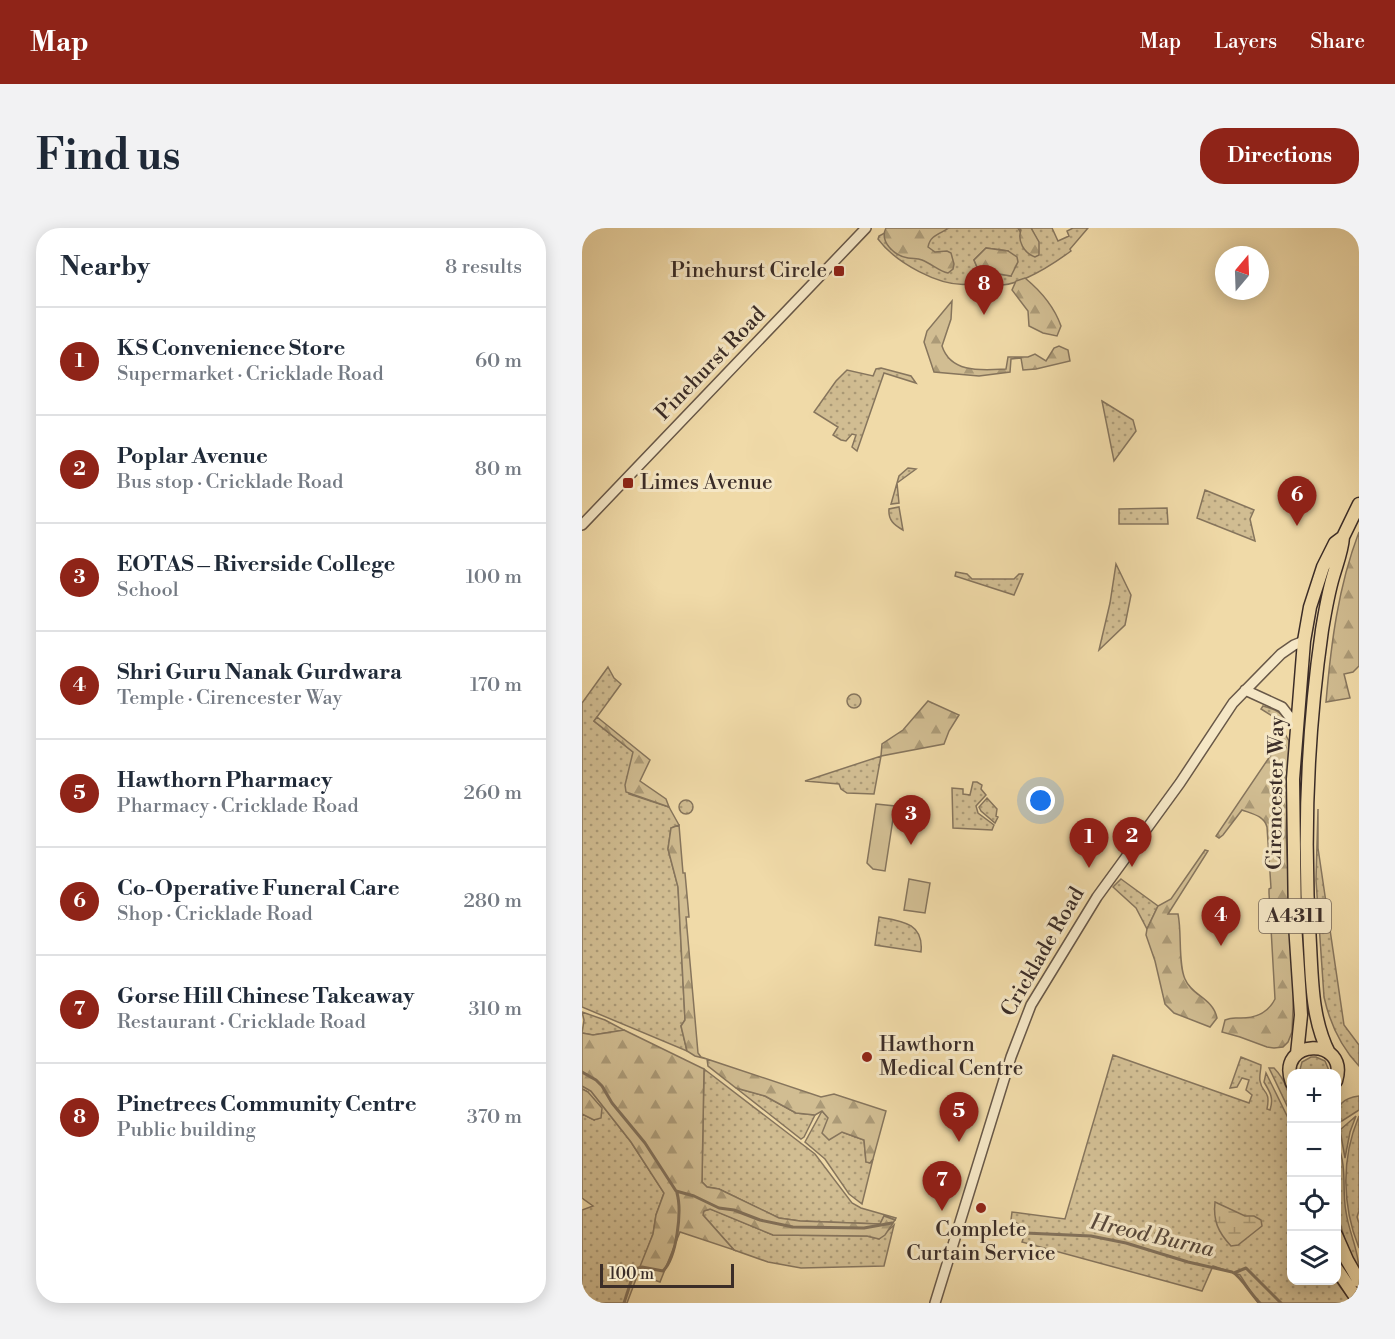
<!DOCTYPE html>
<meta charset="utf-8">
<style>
:root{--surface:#fff;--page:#f2f2f3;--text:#1f2937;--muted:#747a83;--line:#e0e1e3;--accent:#8f2418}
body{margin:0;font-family:"Libre Bodoni",serif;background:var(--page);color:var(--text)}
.controls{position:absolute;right:18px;bottom:18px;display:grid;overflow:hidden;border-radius:12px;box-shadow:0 3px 15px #0003}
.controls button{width:54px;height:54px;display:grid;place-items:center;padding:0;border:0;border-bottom:2px solid var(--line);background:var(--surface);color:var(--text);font:30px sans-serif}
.compass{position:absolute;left:633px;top:18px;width:54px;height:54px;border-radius:50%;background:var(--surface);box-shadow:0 3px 15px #0003;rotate:19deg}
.scale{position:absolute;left:18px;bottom:15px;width:134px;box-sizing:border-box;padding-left:6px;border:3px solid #3b2d28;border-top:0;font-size:16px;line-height:21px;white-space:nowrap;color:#3b2d28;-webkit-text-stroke:4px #f5e7c6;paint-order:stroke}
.you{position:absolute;left:459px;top:573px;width:21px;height:21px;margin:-15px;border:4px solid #fff;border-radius:50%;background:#1a73e8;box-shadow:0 0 0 9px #1a73e833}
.badge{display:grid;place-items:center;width:39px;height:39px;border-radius:50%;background:var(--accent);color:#fff;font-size:20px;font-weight:700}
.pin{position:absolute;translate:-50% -50px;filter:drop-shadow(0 2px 3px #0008)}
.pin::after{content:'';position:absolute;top:32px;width:21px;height:18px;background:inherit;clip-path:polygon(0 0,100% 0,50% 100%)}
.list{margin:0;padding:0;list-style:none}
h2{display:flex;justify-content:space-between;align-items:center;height:78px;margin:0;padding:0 24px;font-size:26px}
h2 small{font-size:20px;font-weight:400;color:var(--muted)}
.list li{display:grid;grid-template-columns:39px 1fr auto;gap:18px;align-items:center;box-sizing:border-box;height:108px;padding:0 24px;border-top:2px solid var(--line)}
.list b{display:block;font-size:22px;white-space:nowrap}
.list p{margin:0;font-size:20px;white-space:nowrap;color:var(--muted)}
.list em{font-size:20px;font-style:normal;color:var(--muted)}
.icon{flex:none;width:33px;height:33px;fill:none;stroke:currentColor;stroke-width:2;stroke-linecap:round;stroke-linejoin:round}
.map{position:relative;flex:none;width:777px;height:1075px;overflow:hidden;border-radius:24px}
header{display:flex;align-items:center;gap:36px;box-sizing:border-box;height:84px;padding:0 30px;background:var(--accent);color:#fff}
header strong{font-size:28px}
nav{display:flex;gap:33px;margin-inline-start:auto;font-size:21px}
.intro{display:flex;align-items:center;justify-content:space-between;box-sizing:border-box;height:144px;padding:0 36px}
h1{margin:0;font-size:42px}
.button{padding:15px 27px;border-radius:24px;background:var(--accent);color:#fff;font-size:21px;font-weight:700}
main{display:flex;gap:36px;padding:0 36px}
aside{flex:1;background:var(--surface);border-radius:24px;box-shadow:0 3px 15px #0003}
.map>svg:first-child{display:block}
</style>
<header>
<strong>Map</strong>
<nav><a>Map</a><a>Layers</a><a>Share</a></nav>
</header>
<div class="intro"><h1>Find us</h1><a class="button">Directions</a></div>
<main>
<aside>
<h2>Nearby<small>8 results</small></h2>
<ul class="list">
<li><span class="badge">1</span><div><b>KS Convenience Store</b><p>Supermarket · Cricklade Road</p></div><em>60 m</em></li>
<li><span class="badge">2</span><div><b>Poplar Avenue</b><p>Bus stop · Cricklade Road</p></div><em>80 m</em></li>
<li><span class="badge">3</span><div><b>EOTAS – Riverside College</b><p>School</p></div><em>100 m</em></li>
<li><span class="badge">4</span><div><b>Shri Guru Nanak Gurdwara</b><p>Temple · Cirencester Way</p></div><em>170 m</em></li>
<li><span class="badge">5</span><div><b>Hawthorn Pharmacy</b><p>Pharmacy · Cricklade Road</p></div><em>260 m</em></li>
<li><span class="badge">6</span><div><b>Co-Operative Funeral Care</b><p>Shop · Cricklade Road</p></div><em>280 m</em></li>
<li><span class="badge">7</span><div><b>Gorse Hill Chinese Takeaway</b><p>Restaurant · Cricklade Road</p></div><em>310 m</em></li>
<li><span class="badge">8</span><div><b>Pinetrees Community Centre</b><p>Public building</p></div><em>370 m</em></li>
</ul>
</aside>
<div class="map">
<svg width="777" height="1075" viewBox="0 0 777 1075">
<defs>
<pattern id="grass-dots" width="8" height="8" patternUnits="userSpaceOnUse" patternTransform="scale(1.5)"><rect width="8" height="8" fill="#d1bd92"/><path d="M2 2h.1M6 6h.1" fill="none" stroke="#ab9a77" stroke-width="1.8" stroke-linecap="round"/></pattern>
<pattern id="forest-firs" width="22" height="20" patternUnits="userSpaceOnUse" patternTransform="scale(1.5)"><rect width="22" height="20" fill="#d1bd92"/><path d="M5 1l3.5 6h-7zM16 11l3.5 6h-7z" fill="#ab9a77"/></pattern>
<pattern id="wetland-marsh" width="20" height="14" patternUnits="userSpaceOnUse" patternTransform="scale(1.5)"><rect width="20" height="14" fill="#d1bd92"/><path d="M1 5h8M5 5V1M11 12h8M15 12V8" fill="none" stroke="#ab9a77"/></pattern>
</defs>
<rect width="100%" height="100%" fill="#f0daa8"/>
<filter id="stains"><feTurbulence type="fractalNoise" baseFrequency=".00333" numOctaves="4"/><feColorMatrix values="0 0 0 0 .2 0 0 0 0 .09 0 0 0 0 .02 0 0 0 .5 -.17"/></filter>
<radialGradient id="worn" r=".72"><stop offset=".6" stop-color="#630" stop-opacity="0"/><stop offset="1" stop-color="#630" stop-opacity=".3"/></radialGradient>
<path fill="url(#grass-dots)" stroke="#86755d" stroke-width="1.5" fill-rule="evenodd" d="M312 0H436L439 5 452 6 449 0H470L476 13 487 8 485 3 491 0H506L488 21 489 23C474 34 413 77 401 46H395L388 56C358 60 313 34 296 11L297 8ZM404 20 426 23 429 48 411 45 395 39 392 32Z
M299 140 329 148 334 155 302 145 275 223 270 219 274 207 270 206 264 213 259 212 251 207 256 199 232 184 254 153 265 142 291 148 294 141Z
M520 173 551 192 554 203 532 233Z
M326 240 334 241 315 255 317 275 309 276 317 248Z
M623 262 672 282 668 291 673 313 615 290Z
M317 279 321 302C312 297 306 292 307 281Z
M585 280 586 296H537V281Z
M534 336 549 367 543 397 517 422 528 375Z
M374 344 385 346 390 351H432L437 346H441L432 367 373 348Z
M26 439 32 450 39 456 12 493 51 524 47 566 87 579 97 597 89 600 86 621 96 659 103 792 99 798 105 823 0 779V475Z
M265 473a7 7 0 1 1 14 0a7 7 0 1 1-14 0Z
M681 478C691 481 704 485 705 497L679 481Z
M299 528 292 566 265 565 259 561 257 556 223 553Z
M391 554H395L400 557 399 561 404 567 394 578 396 585 412 597 410 602 371 600 370 560 381 561V566L388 567Z
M405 570 415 581 414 588 416 589 413 595 399 583 397 579Z
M97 579a7 7 0 1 1 14 0a7 7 0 1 1-14 0Z
M736 581V620L762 797 777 817V838C758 818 748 796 742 769L734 652Z
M539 651 576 678 565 701 554 680 531 659Z
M297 689C320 693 342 695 339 724L293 717Z
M0 784 23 792 42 802 11 807 0 805 2 792Z
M531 827 667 875 670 867 664 862 667 852 660 850 655 859 648 860 659 829 679 837C679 842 677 848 678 853 680 866 689 861 685 881L688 882C692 870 688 864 682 854L684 845 709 896 710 1052 754 1053 770 1075H676L658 1047 631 1038 620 1063 440 1014 445 1000 429 992 430 984 483 991Z
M729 829H734L743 833 748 845H717L720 834Z
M687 840H692C703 851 710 870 709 886Z
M122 841 233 926 270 975 279 980 314 990 313 992 302 988 298 996 218 993 197 990 137 961 125 959 120 954Z
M0 858 9 863 49 914 82 965 74 987 71 1006 45 1075H0V982L11 978 0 970V886L12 892 6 864 0 861Z
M154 860 183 868 214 885 233 887 222 909 219 911Z
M777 868V882L760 893H755C754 877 761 870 777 868Z
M240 883 260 904 282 912 284 934 288 935 291 931 280 976 267 966 243 931 223 914Z
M774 888 768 904 763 930 758 902Z
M777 888V983L775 989 777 995V1020C760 978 759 930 777 888Z
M754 910C757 919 760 928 761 937 763 953 761 969 764 984 767 1005 777 1022 777 1043L765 1019 755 985Z
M129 981 191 1007 285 1008 297 1011 312 997 302 1038 219 1040 186 1034 152 1022 121 987V983Z"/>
<path fill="url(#forest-firs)" stroke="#86755d" stroke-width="1.5" d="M304 0H367C358 6 348 7 346 19L353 24 365 23 369 25 372 36 371 41 366 45C357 43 350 36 340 32 335 30 332 31 326 30 313 28 297 14 304 0Z
M436 0H449L457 14V27L453 29C442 25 435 13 439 2Z
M404 20 426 23 435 29 436 34 429 48 411 45 395 39 392 32Z
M443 50C460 64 472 78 479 98L475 108 461 105 447 98 446 83 430 62 434 53Z
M370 73 369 91 360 118C369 146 401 142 424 141L426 129H446L453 126 464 133 472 120 477 118 486 122 488 133 454 141 441 142 439 130 429 131 428 144 397 148 352 144 342 114 345 103Z
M777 304V438L771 444 762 446 768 470 744 474C749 416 756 359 777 304Z
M346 473 377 487 367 503 362 516 299 528 300 516 321 502Z
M15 489 68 532 58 553 84 571 87 579 44 564 43 557 51 524 12 493Z
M703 506 707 513 704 605 712 758 710 804 706 814 701 819 692 820 685 819 658 809 640 804 643 792C650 789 652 790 659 790 674 790 686 785 693 771L687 665V661L689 660 685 599C682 588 671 586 660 582L641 607 637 610 634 608Z
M97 597 101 645H103L107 689H104L116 825 119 829 239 869 252 866 304 883 291 931 288 935 284 934 282 912 260 904 247 912 240 905 246 890 240 883 233 887 214 885 183 868 154 860 126 838 125 831 113 828 105 823 99 798 103 792 96 659 86 621 89 600Z
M623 622 626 623 586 686H596C600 704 596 736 603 751 610 768 631 770 635 790L628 799 592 785 583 776 573 733 564 707 565 701 576 678 589 671Z
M42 802 122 841 120 954 125 959 137 961 197 990 218 993 298 996 302 988 313 992 303 1007 297 1011 285 1008 191 1007 128 981 122 983 121 987 152 1022 98 1004 78 1054 55 1046 71 1006 74 987 82 965 49 914 9 863 0 858V805L11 807Z
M0 861 6 864 20 880 19 890 12 892 0 886Z"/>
<path fill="url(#wetland-marsh)" stroke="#86755d" stroke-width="1.5" d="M633 974 663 988H672L679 992 680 998 656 1017 649 1018C636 1004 631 993 633 974Z"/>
<path fill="#d1bd92" stroke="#86755d" stroke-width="1.5" d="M294 576 313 578 303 643 291 641 285 635Z
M327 651 348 655 343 685 322 682Z"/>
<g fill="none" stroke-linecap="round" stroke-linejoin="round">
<path stroke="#82715a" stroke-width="3" d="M0 844 14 852 20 858 30 875 63 915 94 963 112 968 137 980 152 982 178 992 211 999 282 1000 310 995
M443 1005 509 1008 544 1015 606 1034 650 1044C659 1048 669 1067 678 1075
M652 1045 664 1040 699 1075
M42 1075 53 1041 60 1039 81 1043C95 1029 100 983 95 965"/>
<g stroke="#685848" stroke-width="12">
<path id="tertiary" d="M0 297 284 0
M663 462 700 479 714 497
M353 1075 429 829 449 777 515 669 598 555 651 475 699 426 712 417 722 413"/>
</g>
<g stroke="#3b2d28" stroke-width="15">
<path id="primary" d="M747 825C730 792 730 753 728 717 721 612 725 507 740 402 743 384 746 366 751 349 755 335 760 323 761 309
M715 826 719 787 713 696 711 551 722 413 728 379 741 339 753 315 761 309 777 276
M710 855C693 810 768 808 754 853
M754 1007 765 1032 777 1053
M754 1040 777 1074"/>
</g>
<use href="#tertiary" stroke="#f5e7c6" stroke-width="9"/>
<use href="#primary" stroke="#f0daa8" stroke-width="12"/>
</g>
<g fill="#8f2418" stroke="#f5e7c6" stroke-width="2">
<rect x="251" y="37" width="12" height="12" rx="3"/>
<rect x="40" y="249" width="12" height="12" rx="3"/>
<circle cx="285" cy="829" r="6"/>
<circle cx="399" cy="980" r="6"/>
</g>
<g text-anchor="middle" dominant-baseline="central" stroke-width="6" stroke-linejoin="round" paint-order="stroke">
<rect fill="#f5e7c6" stroke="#736557" stroke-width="1.5" x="677" y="671" width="72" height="34" rx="4.5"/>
<g font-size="20" font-weight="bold" fill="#3b2d28">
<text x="713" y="688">A4311</text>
</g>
<g font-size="21" fill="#3b2d28" stroke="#f5e7c6" text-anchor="start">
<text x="245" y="43" text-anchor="end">Pinehurst Circle</text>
<text x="58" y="255">Limes Avenue</text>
<text x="297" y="817">Hawthorn<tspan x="297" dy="24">Medical Centre</tspan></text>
<text x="399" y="1002" text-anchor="middle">Complete<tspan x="399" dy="24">Curtain Service</tspan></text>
</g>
<g font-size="21" fill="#3b2d28" stroke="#f5e7c6">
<text transform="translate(129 136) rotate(-46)">Pinehurst Road</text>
<text transform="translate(694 565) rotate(-89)">Cirencester Way</text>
<text transform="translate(461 724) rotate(-60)">Cricklade Road</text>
</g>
<g font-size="22" font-style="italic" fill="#594a3d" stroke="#f5e7c6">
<text transform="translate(570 1008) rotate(13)">Hreod Burna</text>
</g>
</g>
<rect width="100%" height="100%" filter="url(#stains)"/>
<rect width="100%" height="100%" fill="url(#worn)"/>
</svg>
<div class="controls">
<button>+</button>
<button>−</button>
<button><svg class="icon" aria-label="locate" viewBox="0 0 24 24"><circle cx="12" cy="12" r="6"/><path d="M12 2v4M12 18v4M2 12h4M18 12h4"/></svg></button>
<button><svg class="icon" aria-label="layers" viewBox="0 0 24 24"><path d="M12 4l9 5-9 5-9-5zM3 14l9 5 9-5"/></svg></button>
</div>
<svg class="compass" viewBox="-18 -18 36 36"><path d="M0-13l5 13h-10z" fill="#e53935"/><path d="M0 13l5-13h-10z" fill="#747a83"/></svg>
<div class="scale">100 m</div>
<div class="you"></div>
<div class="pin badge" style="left:507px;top:640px">1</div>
<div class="pin badge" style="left:550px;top:639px">2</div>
<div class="pin badge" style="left:329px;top:617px">3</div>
<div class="pin badge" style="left:639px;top:718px">4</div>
<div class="pin badge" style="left:377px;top:914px">5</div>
<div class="pin badge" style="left:715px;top:298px">6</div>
<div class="pin badge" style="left:360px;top:983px">7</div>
<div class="pin badge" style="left:402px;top:87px">8</div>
</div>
</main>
